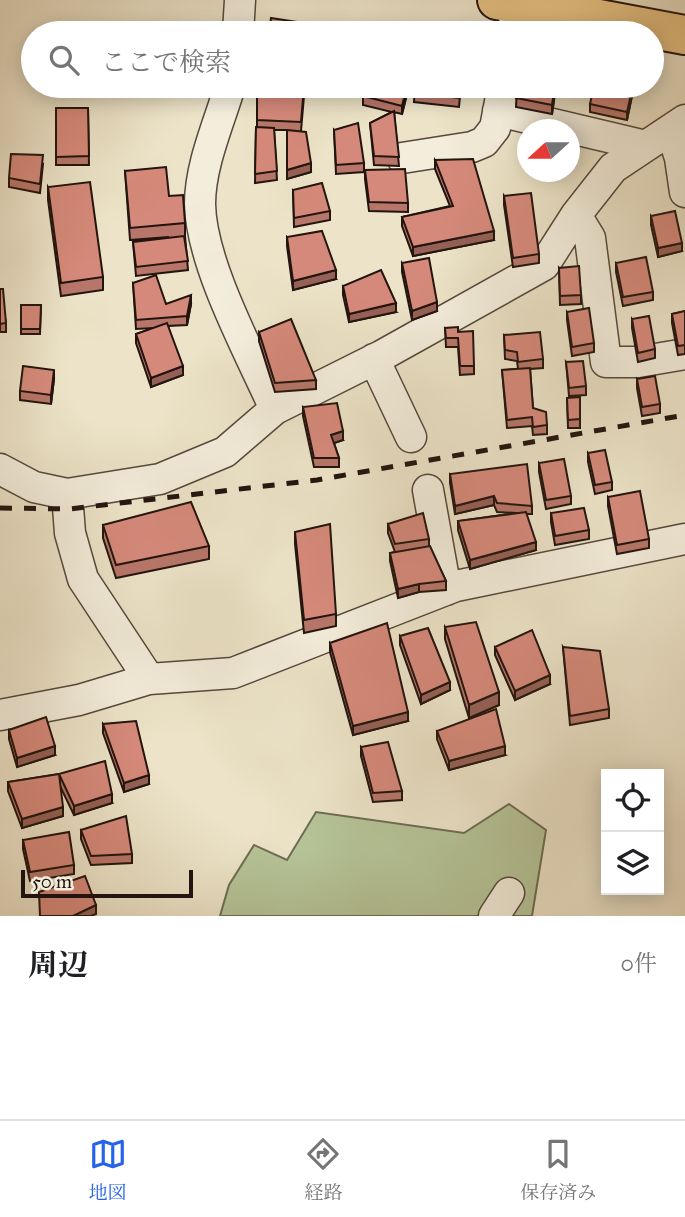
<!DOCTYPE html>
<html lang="ja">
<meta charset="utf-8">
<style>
:root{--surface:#fff;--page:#f6f6f6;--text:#202124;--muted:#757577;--line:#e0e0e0;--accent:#2563eb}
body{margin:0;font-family:"IM FELL Great Primer","Noto Serif JP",serif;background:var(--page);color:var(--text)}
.controls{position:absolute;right:21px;bottom:21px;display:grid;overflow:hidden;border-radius:0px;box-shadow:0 4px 18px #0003}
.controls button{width:63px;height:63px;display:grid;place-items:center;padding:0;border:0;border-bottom:2px solid var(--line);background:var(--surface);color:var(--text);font:35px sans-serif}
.compass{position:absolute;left:517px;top:119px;width:63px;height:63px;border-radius:50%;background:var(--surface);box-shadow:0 4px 18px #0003;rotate:249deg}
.scale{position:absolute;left:21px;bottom:18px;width:172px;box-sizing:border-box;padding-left:7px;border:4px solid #23140f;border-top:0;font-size:19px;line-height:24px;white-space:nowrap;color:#23140f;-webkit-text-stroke:5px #f3eddb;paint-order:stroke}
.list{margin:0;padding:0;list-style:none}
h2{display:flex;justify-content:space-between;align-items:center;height:91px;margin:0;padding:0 28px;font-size:30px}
h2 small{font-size:23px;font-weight:400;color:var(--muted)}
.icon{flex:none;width:38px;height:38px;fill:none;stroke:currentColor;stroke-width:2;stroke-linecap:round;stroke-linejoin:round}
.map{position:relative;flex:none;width:685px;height:916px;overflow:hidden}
.search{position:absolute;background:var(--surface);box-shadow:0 4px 18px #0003;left:21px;right:21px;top:21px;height:77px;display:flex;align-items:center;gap:18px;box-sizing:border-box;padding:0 24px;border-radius:38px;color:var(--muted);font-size:26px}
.sheet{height:203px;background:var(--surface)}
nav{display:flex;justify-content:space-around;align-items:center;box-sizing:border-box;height:98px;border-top:2px solid var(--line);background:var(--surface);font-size:19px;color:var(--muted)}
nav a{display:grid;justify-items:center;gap:4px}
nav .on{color:var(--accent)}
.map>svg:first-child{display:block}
</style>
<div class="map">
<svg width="685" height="916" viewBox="0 0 685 916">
<rect width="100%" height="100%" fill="#ece3c8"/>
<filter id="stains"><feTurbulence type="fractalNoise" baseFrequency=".00286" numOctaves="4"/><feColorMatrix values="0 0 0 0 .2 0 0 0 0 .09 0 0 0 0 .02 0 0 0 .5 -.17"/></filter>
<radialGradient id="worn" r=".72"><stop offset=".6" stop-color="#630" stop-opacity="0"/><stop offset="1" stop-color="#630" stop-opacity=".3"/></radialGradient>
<path fill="#b5c498" stroke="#6c6c54" stroke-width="2" d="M509 804 546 830 532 916H220L229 885 254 845 287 860 316 812 464 833Z"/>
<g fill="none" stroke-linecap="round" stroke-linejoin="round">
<g stroke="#55483d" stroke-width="33">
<path id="minor" d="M238 33 240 0
M512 33 518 4
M230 86C219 123 200 165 200 204 201 264 250 353 275 409
M498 111 646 146
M671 130 680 158 685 192
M402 158 472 147 484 142 495 128 503 86
M576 215 590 238 606 362H638L685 354
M374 359 411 437
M0 469 34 487 67 494 160 479 225 452 275 409 381 356 544 265 576 215 613 168 685 120
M428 490 446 590
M67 494 70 533 83 579 149 679
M0 715 79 700 149 679 233 673 456 586 685 539
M494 916 509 893"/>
</g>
<g stroke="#23140f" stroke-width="42">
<path id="major" d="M497 0 685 35"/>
</g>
<use href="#minor" stroke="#f3eddb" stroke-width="30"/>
<use href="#major" stroke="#e6c284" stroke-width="38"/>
<path stroke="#23140f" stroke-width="5" stroke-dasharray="12 12" stroke-linecap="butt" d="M0 508 69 509 317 480 685 415"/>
</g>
<path fill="#b77669" stroke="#23140f" stroke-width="2" d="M257 86 304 96 301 131 311 172 287 179V130H274L277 180 255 183 256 127H257Z
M409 86 402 114 394 112 399 166 374 165 370 123 392 112 363 105V96Z
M415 86H461L459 107 414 102Z
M517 86H556L552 114 516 107Z
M633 86V91L627 120 590 112V104Z
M56 108H88L89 165H56Z
M334 130 364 163V172L336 174Z
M435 160 494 240 413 256 402 226V217L450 206 435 169Z
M43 164 40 193 9 187V178Z
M365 170 408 203V212L369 211 365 179Z
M125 171 169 196 185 223V236L188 270 136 276 133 242 169 237 130 240Z
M48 187 103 277V290L61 296 48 200Z
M293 190 330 211V220L294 227Z
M504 196 539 254V263L513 267 504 205Z
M651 216 682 251 658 257 651 225Z
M287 237 336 279 293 290 287 246Z
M402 263 437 311 412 320 402 272Z
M616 263 653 292V300L623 306 616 272Z
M559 268 581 295V304L560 305Z
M133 283 166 304H191L187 325 168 326 183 375 151 387 136 343V334L154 328 136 329Z
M343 286 396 312 349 322 343 295Z
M0 289 6 323V332H0Z
M21 305H41L40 334H21Z
M685 311V354L678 355 672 323V314Z
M567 312 594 343V352L572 356 567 320Z
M632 319 655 349V358L638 362 632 328Z
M445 328 458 332 474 366V374L460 375 458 347H446Z
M259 332 316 380V389L275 392 259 341Z
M504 335 543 359V368L530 369 533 408 547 425V434L533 435 532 426 507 428 502 370 518 369 517 361 505 359Z
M566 362 586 386V395L569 396Z
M54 379 51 404 20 400V391Z
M637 379 660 404V413L642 416 637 388Z
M580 397V428H568L567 398Z
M303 407 343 440 334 443 339 458V467H314L303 416Z
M588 453 612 482V490L595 494 588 462Z
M539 463 571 496V504L546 509 539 472Z
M450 474 532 506V514H526L536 550 470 569 458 530V521L517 513 497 512 494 505 455 514 450 483Z
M608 497 649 539V548L617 554 608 506Z
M551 513 589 530V539L555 545 551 522Z
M388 524 429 539V546L446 581V590L419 592 398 598 390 561V553L395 552 388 533Z
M103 525 209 546V559L116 578 103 538Z
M295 532 336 614V626L304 633 295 544Z
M445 627 499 705 469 718 445 639Z
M400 636 450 690 421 704 400 645Z
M330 643 408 721 353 735 330 652Z
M495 647 550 684 515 700 495 655Z
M563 647 609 709V718L570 725Z
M103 724 149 784 124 792 103 733Z
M9 730 55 755 17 767 9 739Z
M437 731 505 755 449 770 437 739Z
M361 747 402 791V800L373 802 361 756Z
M59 774 112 803 74 815 60 786 63 816 22 828 8 791V782Z
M81 830 132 854V863L91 865 81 839Z
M23 840 74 865V874L30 881 23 849Z"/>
<path fill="#956055" stroke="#23140f" stroke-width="2" d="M407 86H409L402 114V106Z
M555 86H556L552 114V105Z
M633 86V91L627 120V112Z
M311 163V172L287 179V170Z
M494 231V240L413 256V247Z
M682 243V251L658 257V248Z
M336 270V279L293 290V281Z
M191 295V304L187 325V316Z
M437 302V311L412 320V311Z
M396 303V312L349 322V314Z
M183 366V375L151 387V378Z
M54 370V379L51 404V395Z
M343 431V440L331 444V435Z
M494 496V505L455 514V506Z
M536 542V550L470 569V560Z
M419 584V592L398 598V589Z
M550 675V684L515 700V691Z
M450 682V690L421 704V695Z
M499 692V705L469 718V705Z
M408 712V721L353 735V726Z
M55 746V755L17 767V758Z
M505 746V755L449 770V761Z
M149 775V784L124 792V783Z
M112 794V803L74 815V806Z
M63 807V816L22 828V819Z
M96 905V914L91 916H73Z"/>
<path fill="#d5897a" stroke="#23140f" stroke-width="2" d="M271 18 311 24 310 33H269Z
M125 22 126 33H67L69 25Z
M257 86 304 87 301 122 257 120Z
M365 86H407L402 106 363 96Z
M415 86H460L459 98 414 93Z
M517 86H555L552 105 516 98Z
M594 86H633L627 112 590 104Z
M56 108H88L89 156 56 157Z
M394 111 399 157 374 156 370 123Z
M358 123 364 163 336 165 334 130Z
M256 127 274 128 277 171 255 174Z
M287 130 306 132 311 163 287 170Z
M11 154 43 155 40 184 9 178Z
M473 159 494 231 413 247 402 217 453 206 435 160Z
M166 167 169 196 183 195 185 223 130 228 125 171Z
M405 169 408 203 369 202 365 170Z
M90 182 103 277 61 283 48 187Z
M322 183 330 211 294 218 293 190Z
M531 193 539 254 513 258 504 196Z
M675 211 682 243 658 248 651 216Z
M322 231 336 270 293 281 287 237Z
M184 236 188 261 136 267 133 242Z
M646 257 653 292 623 297 616 263Z
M429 258 437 302 412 311 402 263Z
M579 266 581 295 560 296 559 268Z
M381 270 396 303 349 314 343 286Z
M156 275 166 304 191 295 187 316 136 320 133 283Z
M0 289H3L6 323 0 324Z
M21 305H41L40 329H21Z
M589 308 594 343 572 347 567 312Z
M685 311V345L678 346 672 314Z
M649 316 655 349 638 353 632 319Z
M291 319 316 380 275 383 259 332Z
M167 323 183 366 151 378 136 334Z
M458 327V332L473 331 474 366H460L458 338H446L445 328Z
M540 332 543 359 518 362 517 352 505 350 504 335Z
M583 361 586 386 569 388 566 362Z
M23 366 54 370 51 395 20 391Z
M530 368 533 408 546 412 547 425 533 427 532 417 507 420 502 370Z
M655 376 660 404 642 407 637 379Z
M580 397V419L568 420 567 398Z
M337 403 343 431 331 435 339 458H314L303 407Z
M605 450 612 482 595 485 588 453Z
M564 459 571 496 546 500 539 463Z
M527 464 532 506 497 503 494 496 455 506 450 474Z
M640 491 649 539 617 545 608 497Z
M191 502 209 546 116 565 103 525Z
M584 508 589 530 555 536 551 513Z
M526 512 536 542 470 560 458 521Z
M423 513 429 539 395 544 388 524Z
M330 524 336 614 304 620 295 532Z
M430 546 446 581 419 584 398 589 390 553Z
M476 622 499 692 469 705 445 627Z
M387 623 408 712 353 726 330 643Z
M428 628 450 682 421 695 400 636Z
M532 630 550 675 515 691 495 647Z
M563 647 600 651 609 709 570 716Z
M496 709 505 746 449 761 437 731Z
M46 717 55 746 17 758 9 730Z
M136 721 149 775 124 783 103 724Z
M388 742 402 791 373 793 361 747Z
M105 761 112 794 74 806 59 774 63 807 22 819 8 782 59 774Z
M126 816 132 854 91 856 81 830Z
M69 832 74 865 30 872 23 840Z
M85 876 96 905 73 916H40L39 892Z"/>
<rect width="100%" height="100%" filter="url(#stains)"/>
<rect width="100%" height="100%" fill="url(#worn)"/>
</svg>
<div class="controls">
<button><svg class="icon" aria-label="locate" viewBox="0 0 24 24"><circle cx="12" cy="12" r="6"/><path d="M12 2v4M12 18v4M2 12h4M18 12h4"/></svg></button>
<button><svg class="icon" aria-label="layers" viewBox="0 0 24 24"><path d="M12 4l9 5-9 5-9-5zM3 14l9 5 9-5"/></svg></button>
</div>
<svg class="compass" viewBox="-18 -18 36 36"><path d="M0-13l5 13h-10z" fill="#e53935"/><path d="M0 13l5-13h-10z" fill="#757577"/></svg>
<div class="scale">50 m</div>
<div class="search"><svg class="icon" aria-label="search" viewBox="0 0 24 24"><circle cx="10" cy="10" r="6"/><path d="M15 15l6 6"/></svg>ここで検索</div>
</div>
<section class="sheet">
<h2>周辺<small>0件</small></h2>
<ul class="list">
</ul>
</section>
<nav>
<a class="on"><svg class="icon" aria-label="map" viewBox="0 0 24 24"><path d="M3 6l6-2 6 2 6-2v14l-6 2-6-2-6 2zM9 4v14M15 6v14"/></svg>地図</a>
<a><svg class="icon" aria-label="directions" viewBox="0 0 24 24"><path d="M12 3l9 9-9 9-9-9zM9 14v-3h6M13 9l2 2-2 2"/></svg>経路</a>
<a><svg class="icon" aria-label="saved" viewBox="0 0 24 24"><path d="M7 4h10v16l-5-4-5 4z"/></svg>保存済み</a>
</nav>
